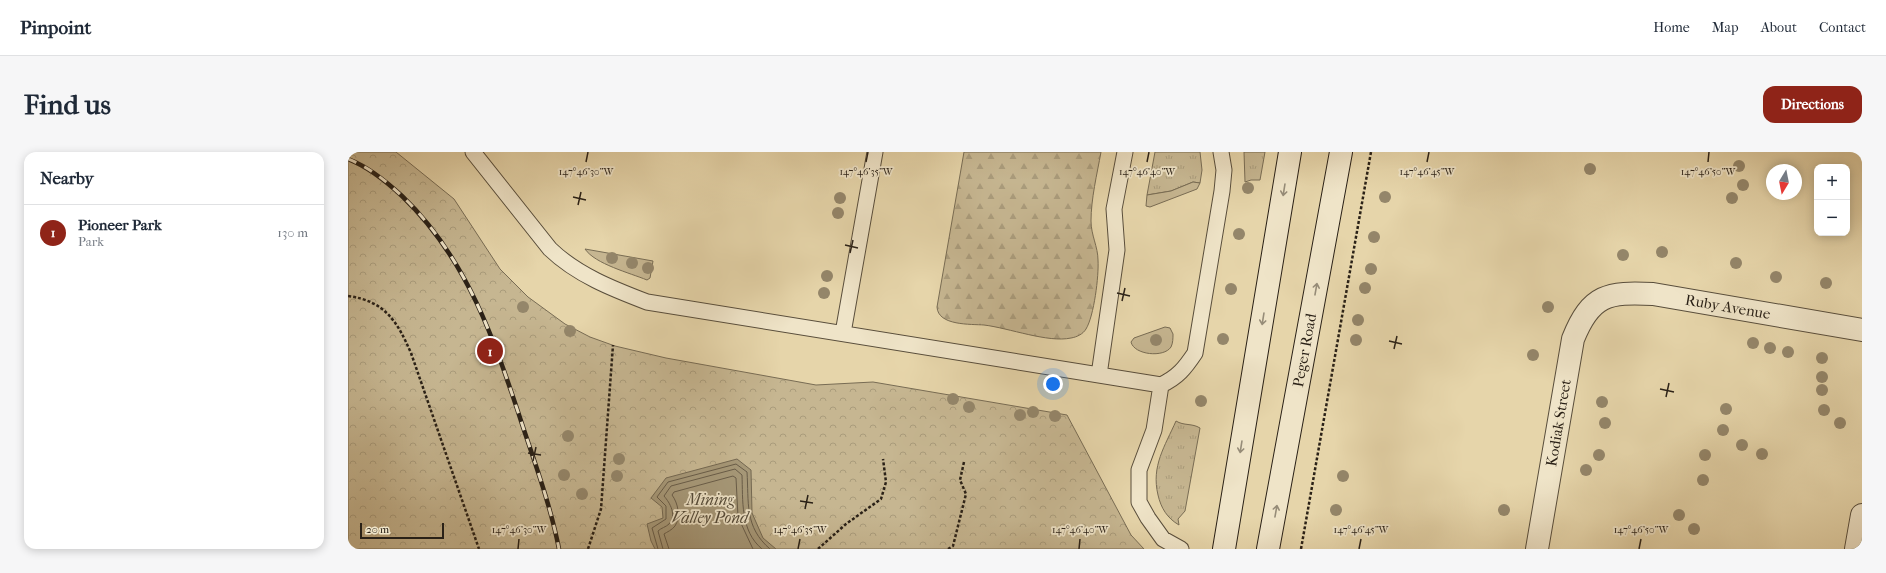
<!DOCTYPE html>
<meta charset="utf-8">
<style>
:root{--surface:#fff;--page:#f6f6f7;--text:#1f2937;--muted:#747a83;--line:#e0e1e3;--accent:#8f2418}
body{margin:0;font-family:"IM FELL French Canon",serif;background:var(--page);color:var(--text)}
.controls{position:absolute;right:12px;top:12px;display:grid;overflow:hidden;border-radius:8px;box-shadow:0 2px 10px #0003}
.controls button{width:36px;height:36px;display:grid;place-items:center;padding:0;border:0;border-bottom:1px solid var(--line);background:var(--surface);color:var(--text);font:20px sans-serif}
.compass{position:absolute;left:1418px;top:12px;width:36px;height:36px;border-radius:50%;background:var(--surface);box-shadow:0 2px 10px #0003;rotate:190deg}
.scale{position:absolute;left:12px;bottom:10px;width:84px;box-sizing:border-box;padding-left:4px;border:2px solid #2a2117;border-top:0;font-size:11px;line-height:14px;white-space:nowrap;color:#2a2117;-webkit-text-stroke:3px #efe4c8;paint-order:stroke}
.you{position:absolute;left:705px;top:232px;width:14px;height:14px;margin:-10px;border:3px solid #fff;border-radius:50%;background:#1a73e8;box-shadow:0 0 0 6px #1a73e833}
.badge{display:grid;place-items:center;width:26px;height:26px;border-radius:50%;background:var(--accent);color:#fff;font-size:13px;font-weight:700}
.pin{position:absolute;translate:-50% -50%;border:2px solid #fff;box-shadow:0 1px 4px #0006}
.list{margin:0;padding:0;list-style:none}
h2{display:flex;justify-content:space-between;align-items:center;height:52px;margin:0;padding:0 16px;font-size:17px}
h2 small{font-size:13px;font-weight:400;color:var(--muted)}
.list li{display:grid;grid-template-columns:26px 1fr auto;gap:12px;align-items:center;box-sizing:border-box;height:56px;padding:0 16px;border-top:1px solid var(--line)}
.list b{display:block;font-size:15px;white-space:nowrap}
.list p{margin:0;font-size:13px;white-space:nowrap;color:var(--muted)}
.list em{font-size:13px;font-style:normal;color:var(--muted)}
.map{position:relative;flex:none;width:1514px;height:397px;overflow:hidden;border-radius:12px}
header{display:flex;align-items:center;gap:24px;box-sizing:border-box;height:56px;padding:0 20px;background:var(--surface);border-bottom:1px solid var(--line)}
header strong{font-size:19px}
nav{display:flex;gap:22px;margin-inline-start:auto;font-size:14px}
.intro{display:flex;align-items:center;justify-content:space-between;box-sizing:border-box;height:96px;padding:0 24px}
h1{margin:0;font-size:28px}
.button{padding:10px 18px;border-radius:12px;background:var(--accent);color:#fff;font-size:14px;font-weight:700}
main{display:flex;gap:24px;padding:0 24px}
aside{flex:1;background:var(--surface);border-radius:12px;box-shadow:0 2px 10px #0003}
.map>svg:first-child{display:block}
</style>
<header>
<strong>Pinpoint</strong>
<nav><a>Home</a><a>Map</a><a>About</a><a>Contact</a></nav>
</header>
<div class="intro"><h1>Find us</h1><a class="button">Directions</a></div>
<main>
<aside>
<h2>Nearby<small></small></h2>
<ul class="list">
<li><span class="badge">1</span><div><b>Pioneer Park</b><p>Park</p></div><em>130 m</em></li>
</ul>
</aside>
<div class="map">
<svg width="1514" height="397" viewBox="0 0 1514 397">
<defs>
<pattern id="grass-tufts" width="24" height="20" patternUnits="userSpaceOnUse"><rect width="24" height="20" fill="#c6b691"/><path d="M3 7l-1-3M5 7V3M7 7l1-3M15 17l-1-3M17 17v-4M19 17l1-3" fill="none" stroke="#aa9c7c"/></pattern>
<pattern id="forest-firs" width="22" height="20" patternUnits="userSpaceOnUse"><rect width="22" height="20" fill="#c6b691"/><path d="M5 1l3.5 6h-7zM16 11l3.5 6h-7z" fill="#aa9c7c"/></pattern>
<pattern id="park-crowns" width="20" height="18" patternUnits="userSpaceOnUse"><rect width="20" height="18" fill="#c6b691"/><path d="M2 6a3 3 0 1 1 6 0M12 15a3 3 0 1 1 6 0" fill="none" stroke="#aa9c7c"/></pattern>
</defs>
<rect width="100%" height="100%" fill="#e6d5aa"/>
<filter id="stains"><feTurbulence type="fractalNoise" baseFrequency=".005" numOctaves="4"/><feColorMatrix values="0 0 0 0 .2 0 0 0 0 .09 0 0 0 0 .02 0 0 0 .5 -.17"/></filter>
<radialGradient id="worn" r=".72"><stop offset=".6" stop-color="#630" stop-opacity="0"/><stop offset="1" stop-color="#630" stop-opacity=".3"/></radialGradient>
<path fill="url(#grass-tufts)" stroke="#786c54" d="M807 0H852L854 18 852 31 845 30 823 39 799 43Z
M896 0H917L912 28H903L897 30Z
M828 269C836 274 844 271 852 276L837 359 830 367 831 373C819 366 813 356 810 343 803 314 817 294 828 269Z"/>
<path fill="url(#forest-firs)" stroke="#786c54" d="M616 0H753C749 22 743 47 743 69 743 83 750 95 750 108 751 124 746 164 738 177 735 182 729 185 723 186 700 191 661 176 636 173 623 172 590 174 589 155Z"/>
<path fill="url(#park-crowns)" stroke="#786c54" d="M0 0H48L106 47 152 117 180 145 217 172 242 185 267 194 318 206 468 233 525 230 719 263 783 383 796 397H0Z"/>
<path fill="#c6b691" stroke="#786c54" d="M845 30 852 31 849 37 802 55 798 54 799 43 823 39Z
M237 97 305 109 302 126 299 128C282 121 247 112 237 97Z
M817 175 822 176 825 182C825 186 825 191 823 195 816 206 786 203 783 190L786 186Z"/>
<path fill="#a69878" stroke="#746851" d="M389 307 403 318 404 361 415 386 428 397H307L303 389 299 372 315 366 314 355 303 346 318 326Z"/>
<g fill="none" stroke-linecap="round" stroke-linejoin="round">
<path stroke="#685c48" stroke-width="1" d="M310 397 304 376 318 367V354L309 345 320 330 388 312 399 320C401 350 396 375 422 397
M315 397 310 379C313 376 318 375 321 372 329 363 322 351 316 344L323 334 387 317 394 323C395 348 392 379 414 397
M321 397 316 382C319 380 324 378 327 374 333 365 330 351 324 343L326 340 385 324 388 326 390 365 405 397"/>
<g stroke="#594e3c" stroke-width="17">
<path id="service" d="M125 0 202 97C229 123 265 137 299 150L813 233
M495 181 527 0
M751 223 769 98 766 57 777 0
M833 397 815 387 800 366 791 350V318L806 278 813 233C830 225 837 216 847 201L874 39 876 18 873 0"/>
</g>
<g stroke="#594e3c" stroke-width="24">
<g id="minor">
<path id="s1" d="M1189 397 1225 187C1243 142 1260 140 1305 142L1514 178"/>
<path d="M1508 397 1514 363"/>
</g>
</g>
<g stroke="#2a2117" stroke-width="24">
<g id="secondary">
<path d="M876 397 942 0"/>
<path id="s2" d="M920 397 993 0"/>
</g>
</g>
<path stroke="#2a2117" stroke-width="2.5" stroke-dasharray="3 2" stroke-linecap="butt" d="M0 144C37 149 49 169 63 201L131 397
M240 397 253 357 265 193
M470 397 498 372 533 347 538 330 535 307
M600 397 605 394 618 342 612 328 616 310
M953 397 1023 0"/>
<use href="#service" stroke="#efe4c8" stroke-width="15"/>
<use href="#minor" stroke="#efe4c8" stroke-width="22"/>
<use href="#secondary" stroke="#efe4c8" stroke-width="22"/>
<g stroke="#2a2117" stroke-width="4.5">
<path id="rail" d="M0 7C21 15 38 29 54 44 121 108 148 193 176 278 189 317 203 356 211 397"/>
</g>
<use href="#rail" stroke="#efe4c8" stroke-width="3" stroke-dasharray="9" stroke-linecap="butt"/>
</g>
<g fill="#94866a">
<circle cx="1391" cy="14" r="6"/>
<circle cx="1242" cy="17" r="6"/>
<circle cx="1395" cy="33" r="6"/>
<circle cx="900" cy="36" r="6"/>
<circle cx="1037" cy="45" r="6"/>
<circle cx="492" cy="46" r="6"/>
<circle cx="1384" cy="46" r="6"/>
<circle cx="490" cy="61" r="6"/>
<circle cx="891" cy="82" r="6"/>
<circle cx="1026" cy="85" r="6"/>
<circle cx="1314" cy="100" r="6"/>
<circle cx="1275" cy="103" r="6"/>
<circle cx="264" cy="106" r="6"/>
<circle cx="284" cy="111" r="6"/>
<circle cx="1388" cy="111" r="6"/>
<circle cx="300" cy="116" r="6"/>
<circle cx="1023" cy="117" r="6"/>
<circle cx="479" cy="124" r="6"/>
<circle cx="1428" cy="125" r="6"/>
<circle cx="1478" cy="131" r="6"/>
<circle cx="1017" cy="136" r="6"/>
<circle cx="883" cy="137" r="6"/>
<circle cx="476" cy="141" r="6"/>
<circle cx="175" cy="155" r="6"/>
<circle cx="1200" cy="155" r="6"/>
<circle cx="1010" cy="168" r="6"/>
<circle cx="222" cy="179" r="6"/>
<circle cx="875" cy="187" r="6"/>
<circle cx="808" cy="188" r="6"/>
<circle cx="1008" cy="188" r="6"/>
<circle cx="1405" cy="191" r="6"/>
<circle cx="1422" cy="196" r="6"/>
<circle cx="1440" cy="200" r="6"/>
<circle cx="1185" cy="203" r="6"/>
<circle cx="1474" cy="206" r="6"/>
<circle cx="1474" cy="225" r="6"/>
<circle cx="1474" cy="238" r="6"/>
<circle cx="605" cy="247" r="6"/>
<circle cx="853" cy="249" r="6"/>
<circle cx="1254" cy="250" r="6"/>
<circle cx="621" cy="255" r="6"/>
<circle cx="1378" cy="257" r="6"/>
<circle cx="1476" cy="258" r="6"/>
<circle cx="685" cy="260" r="6"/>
<circle cx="672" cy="263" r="6"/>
<circle cx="707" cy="264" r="6"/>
<circle cx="1257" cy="271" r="6"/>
<circle cx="1492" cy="271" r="6"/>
<circle cx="1375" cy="278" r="6"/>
<circle cx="220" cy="284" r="6"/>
<circle cx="1394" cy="293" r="6"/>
<circle cx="1414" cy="302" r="6"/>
<circle cx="1251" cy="303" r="6"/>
<circle cx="1357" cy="303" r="6"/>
<circle cx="271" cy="307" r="6"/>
<circle cx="1238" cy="318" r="6"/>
<circle cx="216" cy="323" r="6"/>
<circle cx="269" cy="324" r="6"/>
<circle cx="995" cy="324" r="6"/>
<circle cx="1355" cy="328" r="6"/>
<circle cx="234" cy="342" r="6"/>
<circle cx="988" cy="358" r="6"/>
<circle cx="1156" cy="358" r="6"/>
<circle cx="1331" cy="363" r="6"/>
<circle cx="1346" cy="377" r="6"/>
</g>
<defs><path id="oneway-shaft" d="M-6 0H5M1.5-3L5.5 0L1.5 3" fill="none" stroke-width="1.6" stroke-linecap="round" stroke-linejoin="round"/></defs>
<g stroke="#968c78">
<use href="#oneway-shaft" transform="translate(936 38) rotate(99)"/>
<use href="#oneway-shaft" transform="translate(968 137) rotate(-80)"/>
<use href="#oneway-shaft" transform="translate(915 167) rotate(99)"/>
<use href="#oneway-shaft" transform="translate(893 295) rotate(99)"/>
<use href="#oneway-shaft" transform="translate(928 359) rotate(-80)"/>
</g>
<path fill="none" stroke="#2a2117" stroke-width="1.5" d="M238 10 240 0M518 10 520 0M799 10 801 0M1079 10 1081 0M1360 10 1361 0M225 45 238 48M230 53 233 40M497 93 510 96M502 101 505 88M769 141 782 144M774 149 777 136M1041 189 1054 192M1046 197 1049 184M1312 237 1326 240M1318 245 1321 231M180 301 193 303M185 309 188 295M452 349 465 351M457 357 460 343M170 397 171 387M450 397 452 387M731 397 732 387M1011 397 1013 387M1291 397 1293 387"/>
<g text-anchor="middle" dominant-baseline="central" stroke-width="3.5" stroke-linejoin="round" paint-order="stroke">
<g font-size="15" fill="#2a2117" stroke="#efe4c8">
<text stroke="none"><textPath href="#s1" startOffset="391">Ruby Avenue</textPath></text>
<text stroke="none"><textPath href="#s2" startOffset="202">Peger Road</textPath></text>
<text stroke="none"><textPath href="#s1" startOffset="128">Kodiak Street</textPath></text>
</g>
<g font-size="16" font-style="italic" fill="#554b39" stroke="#efe4c8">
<text x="362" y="347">Mining<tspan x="362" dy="18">Valley Pond</tspan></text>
</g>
</g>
<g font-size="10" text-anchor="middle" fill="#2a2117" stroke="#efe4c8" stroke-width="3.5" stroke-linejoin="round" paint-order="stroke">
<text x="238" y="23">147°46'30"W</text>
<text x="518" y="23">147°46'35"W</text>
<text x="799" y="23">147°46'40"W</text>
<text x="1079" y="23">147°46'45"W</text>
<text x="1360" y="23">147°46'50"W</text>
<text x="171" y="381">147°46'30"W</text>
<text x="452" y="381">147°46'35"W</text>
<text x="732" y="381">147°46'40"W</text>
<text x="1013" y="381">147°46'45"W</text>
<text x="1293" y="381">147°46'50"W</text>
</g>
<rect width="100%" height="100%" filter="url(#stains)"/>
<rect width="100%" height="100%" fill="url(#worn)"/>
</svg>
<div class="controls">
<button>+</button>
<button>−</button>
</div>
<svg class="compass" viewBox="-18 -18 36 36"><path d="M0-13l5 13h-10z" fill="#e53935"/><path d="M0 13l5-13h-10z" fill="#747a83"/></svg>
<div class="scale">20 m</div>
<div class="you"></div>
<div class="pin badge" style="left:142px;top:199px">1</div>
</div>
</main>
